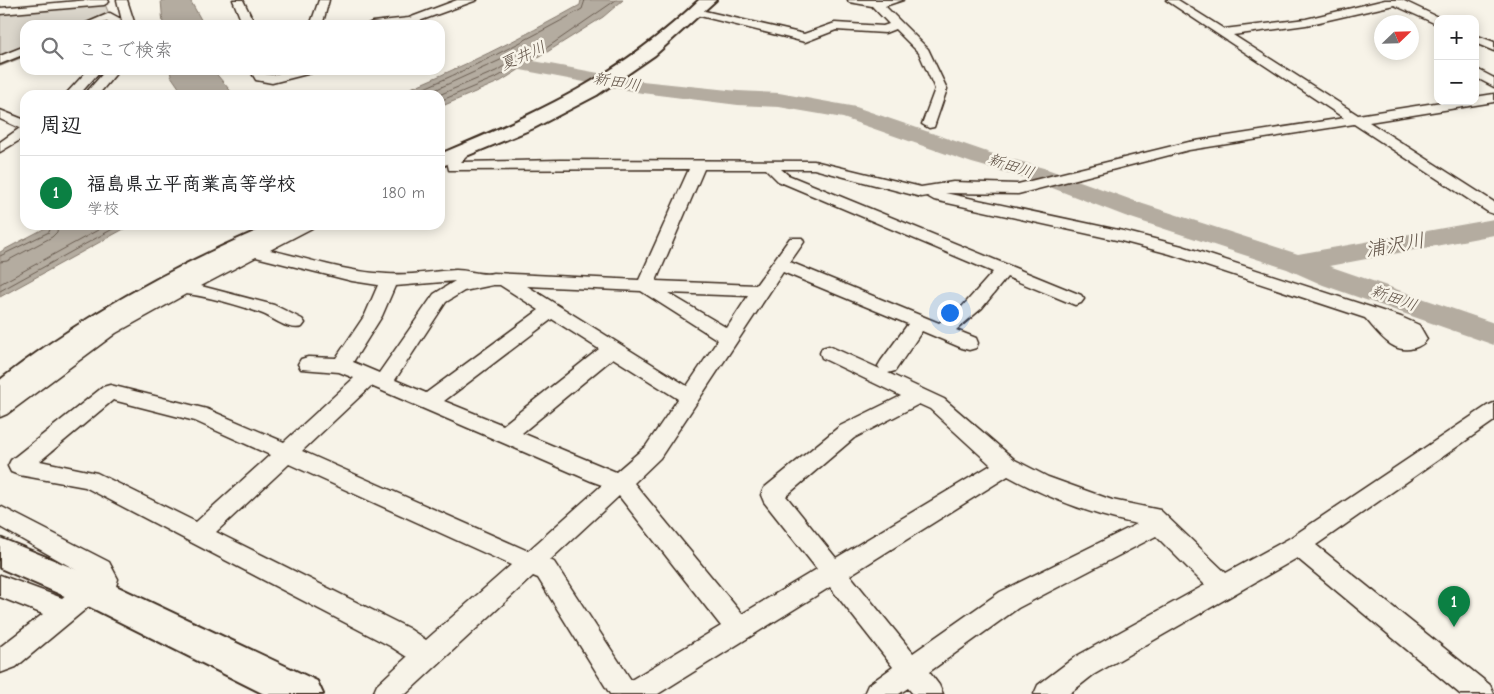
<!DOCTYPE html>
<html lang="ja">
<meta charset="utf-8">
<style>
:root{--surface:#fff;--page:#f6f6f6;--text:#202124;--muted:#757577;--line:#e0e0e0;--accent:#0b8043}
body{margin:0;font-family:"Comic Neue","Klee One",sans-serif;background:var(--page);color:var(--text)}
.controls{position:absolute;right:15px;top:15px;display:grid;overflow:hidden;border-radius:10px;box-shadow:0 2px 12px #0003}
.controls button{width:45px;height:45px;display:grid;place-items:center;padding:0;border:0;border-bottom:1px solid var(--line);background:var(--surface);color:var(--text);font:25px sans-serif}
.compass{position:absolute;left:1374px;top:15px;width:45px;height:45px;border-radius:50%;background:var(--surface);box-shadow:0 2px 12px #0003;rotate:67deg}
.you{position:absolute;left:949px;top:312px;width:18px;height:18px;margin:-12px;border:4px solid #fff;border-radius:50%;background:#1a73e8;box-shadow:0 0 0 8px #1a73e833}
.badge{display:grid;place-items:center;width:32px;height:32px;border-radius:50%;background:var(--accent);color:#fff;font-size:16px;font-weight:700}
.pin{position:absolute;translate:-50% -41px;filter:drop-shadow(0 1px 2px #0008)}
.pin::after{content:'';position:absolute;top:26px;width:18px;height:15px;background:inherit;clip-path:polygon(0 0,100% 0,50% 100%)}
.list{margin:0;padding:0;list-style:none}
h2{display:flex;justify-content:space-between;align-items:center;height:65px;margin:0;padding:0 20px;font-size:21px}
h2 small{font-size:16px;font-weight:400;color:var(--muted)}
.list li{display:grid;grid-template-columns:32px 1fr auto;gap:15px;align-items:center;box-sizing:border-box;height:75px;padding:0 20px;border-top:1px solid var(--line)}
.list b{display:block;font-size:19px;white-space:nowrap}
.list p{margin:0;font-size:16px;white-space:nowrap;color:var(--muted)}
.list em{font-size:16px;font-style:normal;color:var(--muted)}
.icon{flex:none;width:28px;height:28px;fill:none;stroke:currentColor;stroke-width:2;stroke-linecap:round;stroke-linejoin:round}
.map{position:relative;flex:none;width:1494px;height:694px;overflow:hidden}
.search{position:absolute;background:var(--surface);box-shadow:0 2px 12px #0003;left:20px;top:20px;width:425px;height:55px;display:flex;align-items:center;gap:12px;box-sizing:border-box;padding:0 18px;border-radius:15px;color:var(--muted);font-size:19px}
.panel{position:absolute;background:var(--surface);box-shadow:0 2px 12px #0003;left:20px;top:90px;width:425px;height:140px;border-radius:15px}
.map>svg:first-child{display:block}
</style>
<div class="map">
<svg width="1494" height="694" viewBox="0 0 1494 694">
<rect width="100%" height="100%" fill="#f7f3e8"/>
<filter id="ink" filterUnits="userSpaceOnUse"><feTurbulence type="fractalNoise" baseFrequency=".02" numOctaves="2"/><feDisplacementMap in="SourceGraphic" scale="10" xChannelSelector="R" yChannelSelector="G"/><feConvolveMatrix kernelMatrix="1 2 1 2 8 2 1 2 1" color-interpolation-filters="sRGB"/></filter>
<g filter="url(#ink)">
<path fill="#dbd6cb" stroke="#8b8074" d="M104 2 110 16 87 25H25V50L0 60V11Z"/>
<path fill="#b4aca0" stroke="#84786c" d="M161 0H190L204 25H163Z
M581 0H623L603 17 501 81 440 107V95H394C459 69 519 39 580 5Z
M170 70H213L234 95H184L171 76Z
M51 225H131L0 297V252Z"/>
<g fill="none" stroke-linecap="round" stroke-linejoin="round">
<path stroke="#6b5e52" stroke-width="1" d="M408 95C468 70 525 41 582 9L585 0
M424 95 520 51 523 52 522 55 496 71 439 95
M440 101 499 76 545 49 616 0
M0 256 49 232 52 225
M0 262 7 261 52 237 57 232 58 225
M0 284 107 225
M0 291 120 225"/>
<path stroke="#84786c" stroke-width="3" d="M99 25 101 24
M0 65 25 55"/>
<path fill="#b4aca0" fill-rule="evenodd" d="M512 57 642 81 738 91 779 93 856 107 990 153 1047 169 1143 204 1298 254 1494 219V235L1329 266 1494 323V345L1323 285 1287 269 1125 216 1029 179 972 163 843 118 779 107 738 105 642 93 505 67 502 63 505 59Z"/>
<g stroke="#3b2a1e" stroke-width="3">
<path id="street" d="M89 0H108L109 2 104 5 0 14V8Z
M117 0H127L135 25H123Z
M233 0H243L255 25H243Z
M319 0H329L323 22 325 25H313L311 23Z
M457 0H477L411 24 366 25 372 22 409 18Z
M848 0H903L885 6 928 49 947 89 934 127 929 128 922 124 935 89 919 53 895 29 885 33 836 30 805 42 692 14 690 12 696 9 804 34 835 23 883 26 889 24 872 6 849 2Z
M1166 0H1178L1224 29 1306 19 1385 0H1402L1442 19H1438V24L1434 23 1394 5 1306 25 1233 35 1358 115 1448 101H1475V97L1494 94V102L1369 122 1494 202V214L1488 212 1354 124 1189 150 1018 194 945 193 1123 231 1182 246 1401 317 1419 325 1427 339C1424 344 1420 346 1414 348 1392 355 1378 332 1365 318L1170 254 1121 241 934 200 927 196 921 197 814 169H781L788 175 1081 295 1084 299 1081 303 1075 305 1007 277 982 308 956 330 976 338 978 343 976 348 969 350 962 348 922 331 895 371 888 373 944 399 1015 460 1048 477 1112 500 1160 510 1226 573 1290 538 1487 406 1494 403V421L1316 545 1490 685 1494 694H1460L1297 558 1093 675 1069 694H1034L1038 685 1075 657 1205 585 1156 536 1018 608 929 672 939 685 943 694H913L908 688 899 694H864L868 685 893 667 830 587 658 694H610L538 578 533 576 406 694H373L377 685 407 657 390 646 85 487 19 475 11 472 8 466 11 460 103 387 110 385 207 409 284 442 354 378 339 372 301 369 298 364 301 359 308 357 336 358 365 315 378 285 352 281 256 257 201 286 274 305 302 319 305 323 302 327C288 331 275 319 263 314 243 306 206 296 186 294L116 333 7 414 0 417V398L104 325 177 284 294 225H314L312 228 270 250C309 259 347 272 387 274 410 276 433 271 456 270 469 270 482 276 493 273L639 280 689 169 449 170 447 161 461 147H471L473 150 461 162 560 160 814 161 921 187 953 182 1018 184 1189 142 1344 118ZM704 169H766L778 181 993 272 961 308 939 323 790 262 804 242 802 238H790L756 285 656 281ZM783 272 908 324 881 361 878 366 880 369 829 346 822 348 820 353 822 358 901 396 840 426 764 488 761 495 764 502 817 569 742 614 634 483 660 458ZM455 281 434 294 379 373 353 362 382 316 395 286ZM493 285H500L539 310 426 393 395 380 446 302 464 291ZM527 286 641 291 718 340 687 386ZM668 293 748 296 727 328ZM552 319 599 349 503 425 444 401ZM613 358 678 399 646 446 616 472 522 433ZM371 386 591 481 602 485 528 551 302 451ZM113 400 195 421 270 455 196 522 97 473 40 461ZM919 404 930 409 991 465 836 558 786 496 854 438ZM289 464 511 565 426 640 408 628 216 532ZM1008 476C1048 498 1092 515 1137 524L1000 592 913 653 850 575ZM619 496 721 626 631 680 554 562 550 560Z
M110 13 121 19 118 25H106L109 21 98 25H82Z
M1475 35 1494 42V51L1475 43Z
M25 46V54L0 64V56Z
M1475 68 1494 78V87L1475 77Z
M88 70H101L79 95H65Z
M106 70H119L98 95H84Z
M250 70H262L265 74 272 75 292 70H313L311 73 272 83 256 80Z
M0 110 25 120V137L0 152V142L20 128 0 119Z
M0 506 109 562 118 579 111 604 102 607 93 603 16 667 0 673V647L43 614 0 597V575L62 598 81 583 94 580 0 527Z"/>
</g>
<g stroke="#3b2a1e" stroke-width="4">
<path id="secondary" d="M699 0H716L655 55 597 95 534 128 440 167V154C539 113 621 75 699 0Z
M270 225H300L297 230C220 263 145 303 76 350 53 366 32 385 10 402L0 405V380C82 316 174 266 270 225Z
M0 538 114 585 317 681 323 694H264L90 607 0 568Z"/>
</g>
<use href="#street" fill="#f7f3e8" fill-rule="evenodd"/>
<use href="#secondary" fill="#f7f3e8" fill-rule="evenodd"/>
</g>
</g>
<g text-anchor="middle" dominant-baseline="central" stroke-width="5" stroke-linejoin="round" paint-order="stroke">
<g font-size="16" font-style="italic" fill="#5f5145" stroke="#f7f3e8">
<text transform="translate(523 56) rotate(-24)">夏井川</text>
<text transform="translate(617 82) rotate(10)">新田川</text>
<text transform="translate(1011 166) rotate(19)">新田川</text>
<text transform="translate(1394 298) rotate(20)">新田川</text>
</g>
<g font-size="20" font-style="italic" fill="#5f5145" stroke="#f7f3e8">
<text transform="translate(1395 245) rotate(-10)">浦沢川</text>
</g>
</g>
</svg>
<div class="controls">
<button>+</button>
<button>−</button>
</div>
<svg class="compass" viewBox="-18 -18 36 36"><path d="M0-13l5 13h-10z" fill="#e53935"/><path d="M0 13l5-13h-10z" fill="#757577"/></svg>
<div class="you"></div>
<div class="pin badge" style="left:1454px;top:627px">1</div>
<div class="search"><svg class="icon" aria-label="search" viewBox="0 0 24 24"><circle cx="10" cy="10" r="6"/><path d="M15 15l6 6"/></svg>ここで検索</div>
<section class="panel">
<h2>周辺<small></small></h2>
<ul class="list">
<li><span class="badge">1</span><div><b>福島県立平商業高等学校</b><p>学校</p></div><em>180 m</em></li>
</ul>
</section>
</div>
